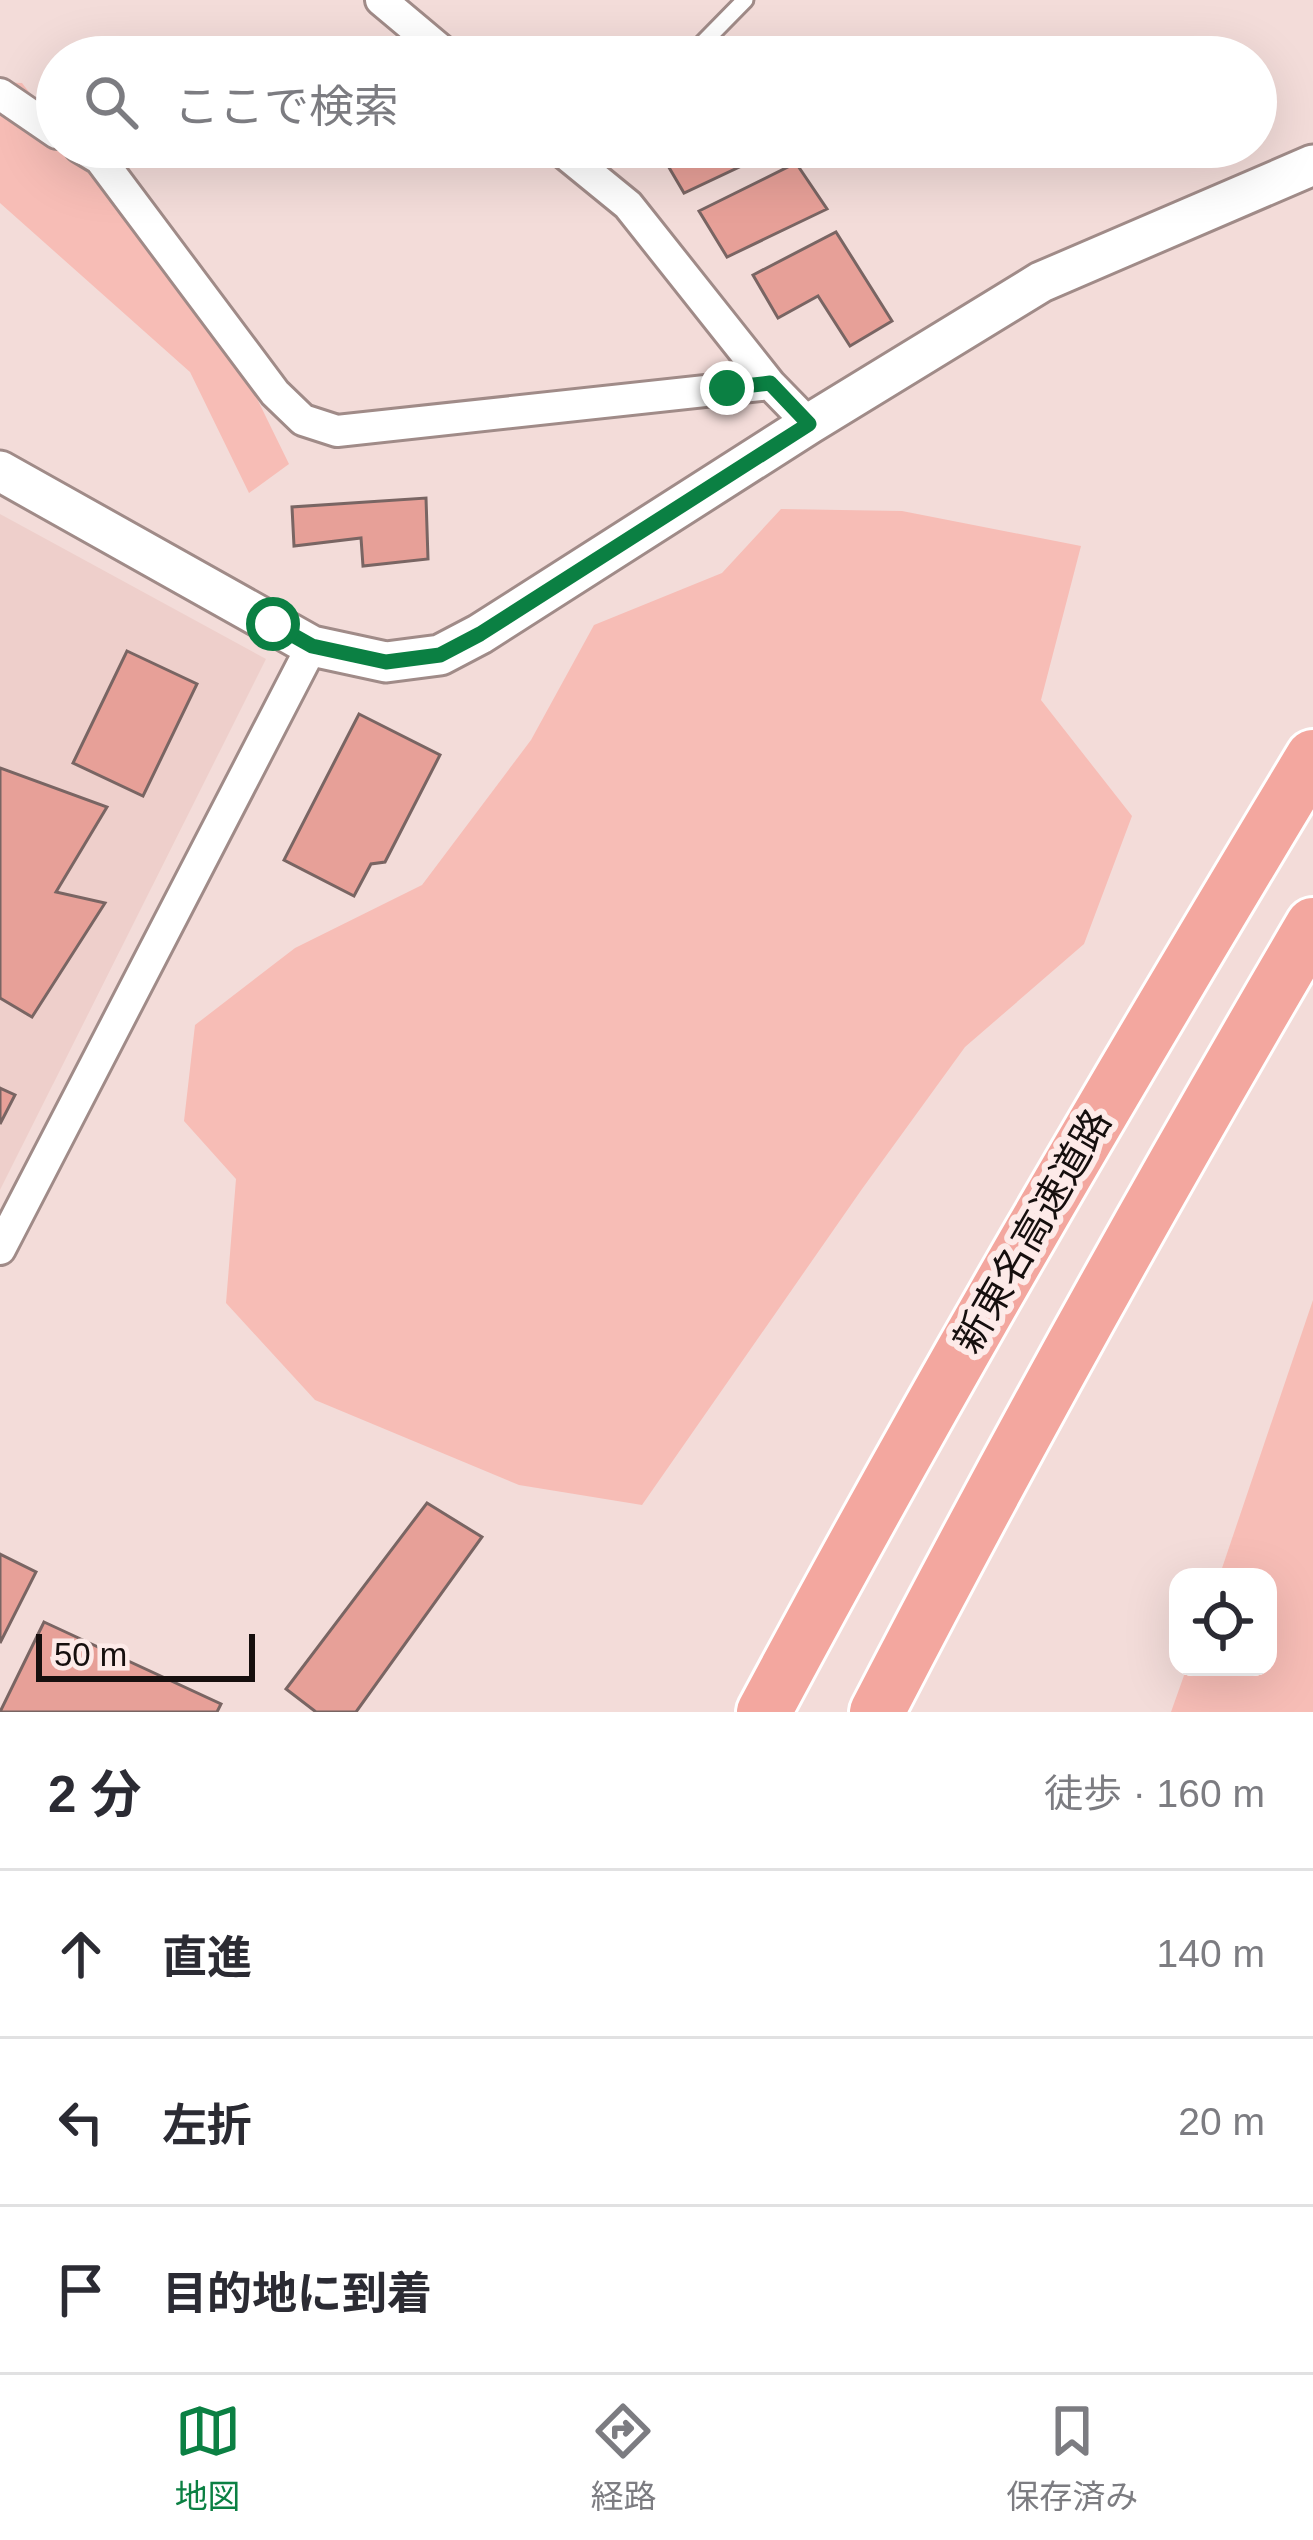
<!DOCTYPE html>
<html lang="ja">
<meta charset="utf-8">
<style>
:root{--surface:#fff;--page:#f2f2f3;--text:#2b2b33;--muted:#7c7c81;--line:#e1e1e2;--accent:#0b8043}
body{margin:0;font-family:Arial,"Noto Sans JP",sans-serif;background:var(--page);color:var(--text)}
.controls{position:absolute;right:36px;bottom:36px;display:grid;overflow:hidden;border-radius:24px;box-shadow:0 12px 48px #0002}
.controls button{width:108px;height:108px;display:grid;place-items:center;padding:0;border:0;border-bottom:3px solid var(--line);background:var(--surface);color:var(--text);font:60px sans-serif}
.scale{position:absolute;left:36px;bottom:30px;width:219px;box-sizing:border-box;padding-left:12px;border:6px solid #160f0e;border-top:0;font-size:33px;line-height:42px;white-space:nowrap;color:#160f0e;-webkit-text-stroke:9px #fdeae8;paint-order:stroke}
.stop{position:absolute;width:36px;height:36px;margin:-27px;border:9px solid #0b8043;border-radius:50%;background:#fff}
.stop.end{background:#0b8043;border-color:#fff;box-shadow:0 3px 12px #0008}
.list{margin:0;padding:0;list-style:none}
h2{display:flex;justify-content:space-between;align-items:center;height:156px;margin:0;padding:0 48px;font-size:51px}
h2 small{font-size:39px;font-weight:400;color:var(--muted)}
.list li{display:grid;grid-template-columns:78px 1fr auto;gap:36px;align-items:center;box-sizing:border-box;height:168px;padding:0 48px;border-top:3px solid var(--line)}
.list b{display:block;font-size:45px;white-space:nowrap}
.list em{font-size:39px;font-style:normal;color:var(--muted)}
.icon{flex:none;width:66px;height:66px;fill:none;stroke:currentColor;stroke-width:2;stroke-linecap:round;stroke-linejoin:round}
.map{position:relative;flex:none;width:1313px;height:1712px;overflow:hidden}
.search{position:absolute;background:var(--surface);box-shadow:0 12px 48px #0002;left:36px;right:36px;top:36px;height:132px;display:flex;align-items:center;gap:30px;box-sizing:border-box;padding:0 42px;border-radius:66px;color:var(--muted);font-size:45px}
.sheet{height:660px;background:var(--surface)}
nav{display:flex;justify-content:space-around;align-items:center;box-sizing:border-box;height:168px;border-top:3px solid var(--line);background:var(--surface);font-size:33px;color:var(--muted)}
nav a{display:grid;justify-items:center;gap:6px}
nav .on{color:var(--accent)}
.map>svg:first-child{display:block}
</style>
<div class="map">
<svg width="1313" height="1712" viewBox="0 0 1313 1712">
<rect width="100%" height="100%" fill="#f3dcd9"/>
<path fill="#eecfcb" d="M0 514 266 659 0 1190Z"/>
<path fill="#f7bdb6" d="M0 82 22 83 57 128V147H72L243 370 289 464 249 493 190 372 0 203Z
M781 509 902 511 1081 546 1041 700 1132 816 1084 944 965 1047 862 1189 642 1505 519 1485 315 1400 226 1303 236 1179 184 1121 195 1025 295 948 422 885 531 740 594 625 722 573Z
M1313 1300V1712H1171L1187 1667H1268V1577H1219Z"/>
<path fill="#e7a098" stroke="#796563" stroke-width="3" d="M657 147H782L684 193Z
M796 163 827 209 727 257 699 211Z
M836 232 892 321 850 346 818 296 778 318 753 275Z
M426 498 428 559 363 566 361 538 294 546 292 507Z
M127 651 197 684 143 796 73 763Z
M359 714 440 755 385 862 371 864 354 896 284 860Z
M0 768 107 807 56 892 105 903 32 1017 0 998Z
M0 1088 15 1095 0 1124Z
M427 1503 482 1537 356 1712H316L286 1689Z
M0 1554 36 1572 0 1643Z
M44 1622 221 1704 217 1712H0Z"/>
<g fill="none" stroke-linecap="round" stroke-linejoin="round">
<g stroke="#a08b88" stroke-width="21">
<path id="service" d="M689 57 745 0
M581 167 600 147"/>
</g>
<g stroke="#a08b88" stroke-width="36">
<path id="minor" d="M381 0 449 57
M0 94 57 133
M80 147 100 159 275 393 303 420 337 431 770 384
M557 147 628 205 770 384 809 424
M0 1249 312 646"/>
</g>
<g stroke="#a08b88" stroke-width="45">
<path id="tertiary" d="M0 471 312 646 386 662 440 655 480 634 809 424 1041 282 1313 165"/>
</g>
<g stroke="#fff" stroke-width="60">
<path id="motorway" d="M764 1712C937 1388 1123 1072 1313 757
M877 1712C1015 1445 1161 1184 1313 925"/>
</g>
<use href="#service" stroke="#fff" stroke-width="15"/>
<use href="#minor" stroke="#fff" stroke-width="30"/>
<use href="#tertiary" stroke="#fff" stroke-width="39"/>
<use href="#motorway" stroke="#f3a79f" stroke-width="54"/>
</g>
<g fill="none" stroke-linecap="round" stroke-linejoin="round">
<path stroke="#0b8043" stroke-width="15" d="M273 624 312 646 386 662 440 655 480 634 809 424 770 383 727 388"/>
</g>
<g text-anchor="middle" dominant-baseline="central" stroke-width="12" stroke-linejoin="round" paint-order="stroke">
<g font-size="39" fill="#160f0e" stroke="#fdeae8">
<text transform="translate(1032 1231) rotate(-60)">新東名高速道路</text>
</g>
</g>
</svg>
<div class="controls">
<button><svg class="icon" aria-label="locate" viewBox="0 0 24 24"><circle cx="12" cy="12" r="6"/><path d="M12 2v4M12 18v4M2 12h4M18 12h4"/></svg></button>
</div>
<div class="scale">50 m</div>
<div class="stop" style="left:273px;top:624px"></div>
<div class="stop end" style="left:727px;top:388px"></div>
<div class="search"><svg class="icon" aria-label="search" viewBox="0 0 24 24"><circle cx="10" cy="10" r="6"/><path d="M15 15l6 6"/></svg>ここで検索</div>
</div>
<section class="sheet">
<h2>2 分<small>徒歩 · 160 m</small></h2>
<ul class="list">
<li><svg class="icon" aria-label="ahead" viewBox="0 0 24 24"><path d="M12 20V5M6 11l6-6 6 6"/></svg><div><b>直進</b></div><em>140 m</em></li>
<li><svg class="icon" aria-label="left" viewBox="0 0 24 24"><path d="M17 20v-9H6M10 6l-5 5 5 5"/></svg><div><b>左折</b></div><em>20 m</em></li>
<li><svg class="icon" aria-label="arrive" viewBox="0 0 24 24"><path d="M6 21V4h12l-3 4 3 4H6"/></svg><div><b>目的地に到着</b></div></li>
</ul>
</section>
<nav>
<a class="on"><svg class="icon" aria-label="map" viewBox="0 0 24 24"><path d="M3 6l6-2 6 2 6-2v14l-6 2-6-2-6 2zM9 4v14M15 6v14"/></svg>地図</a>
<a><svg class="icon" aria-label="directions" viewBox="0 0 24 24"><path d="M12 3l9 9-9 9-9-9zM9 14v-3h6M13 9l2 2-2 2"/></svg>経路</a>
<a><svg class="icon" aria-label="saved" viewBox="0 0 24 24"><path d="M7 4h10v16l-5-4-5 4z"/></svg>保存済み</a>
</nav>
